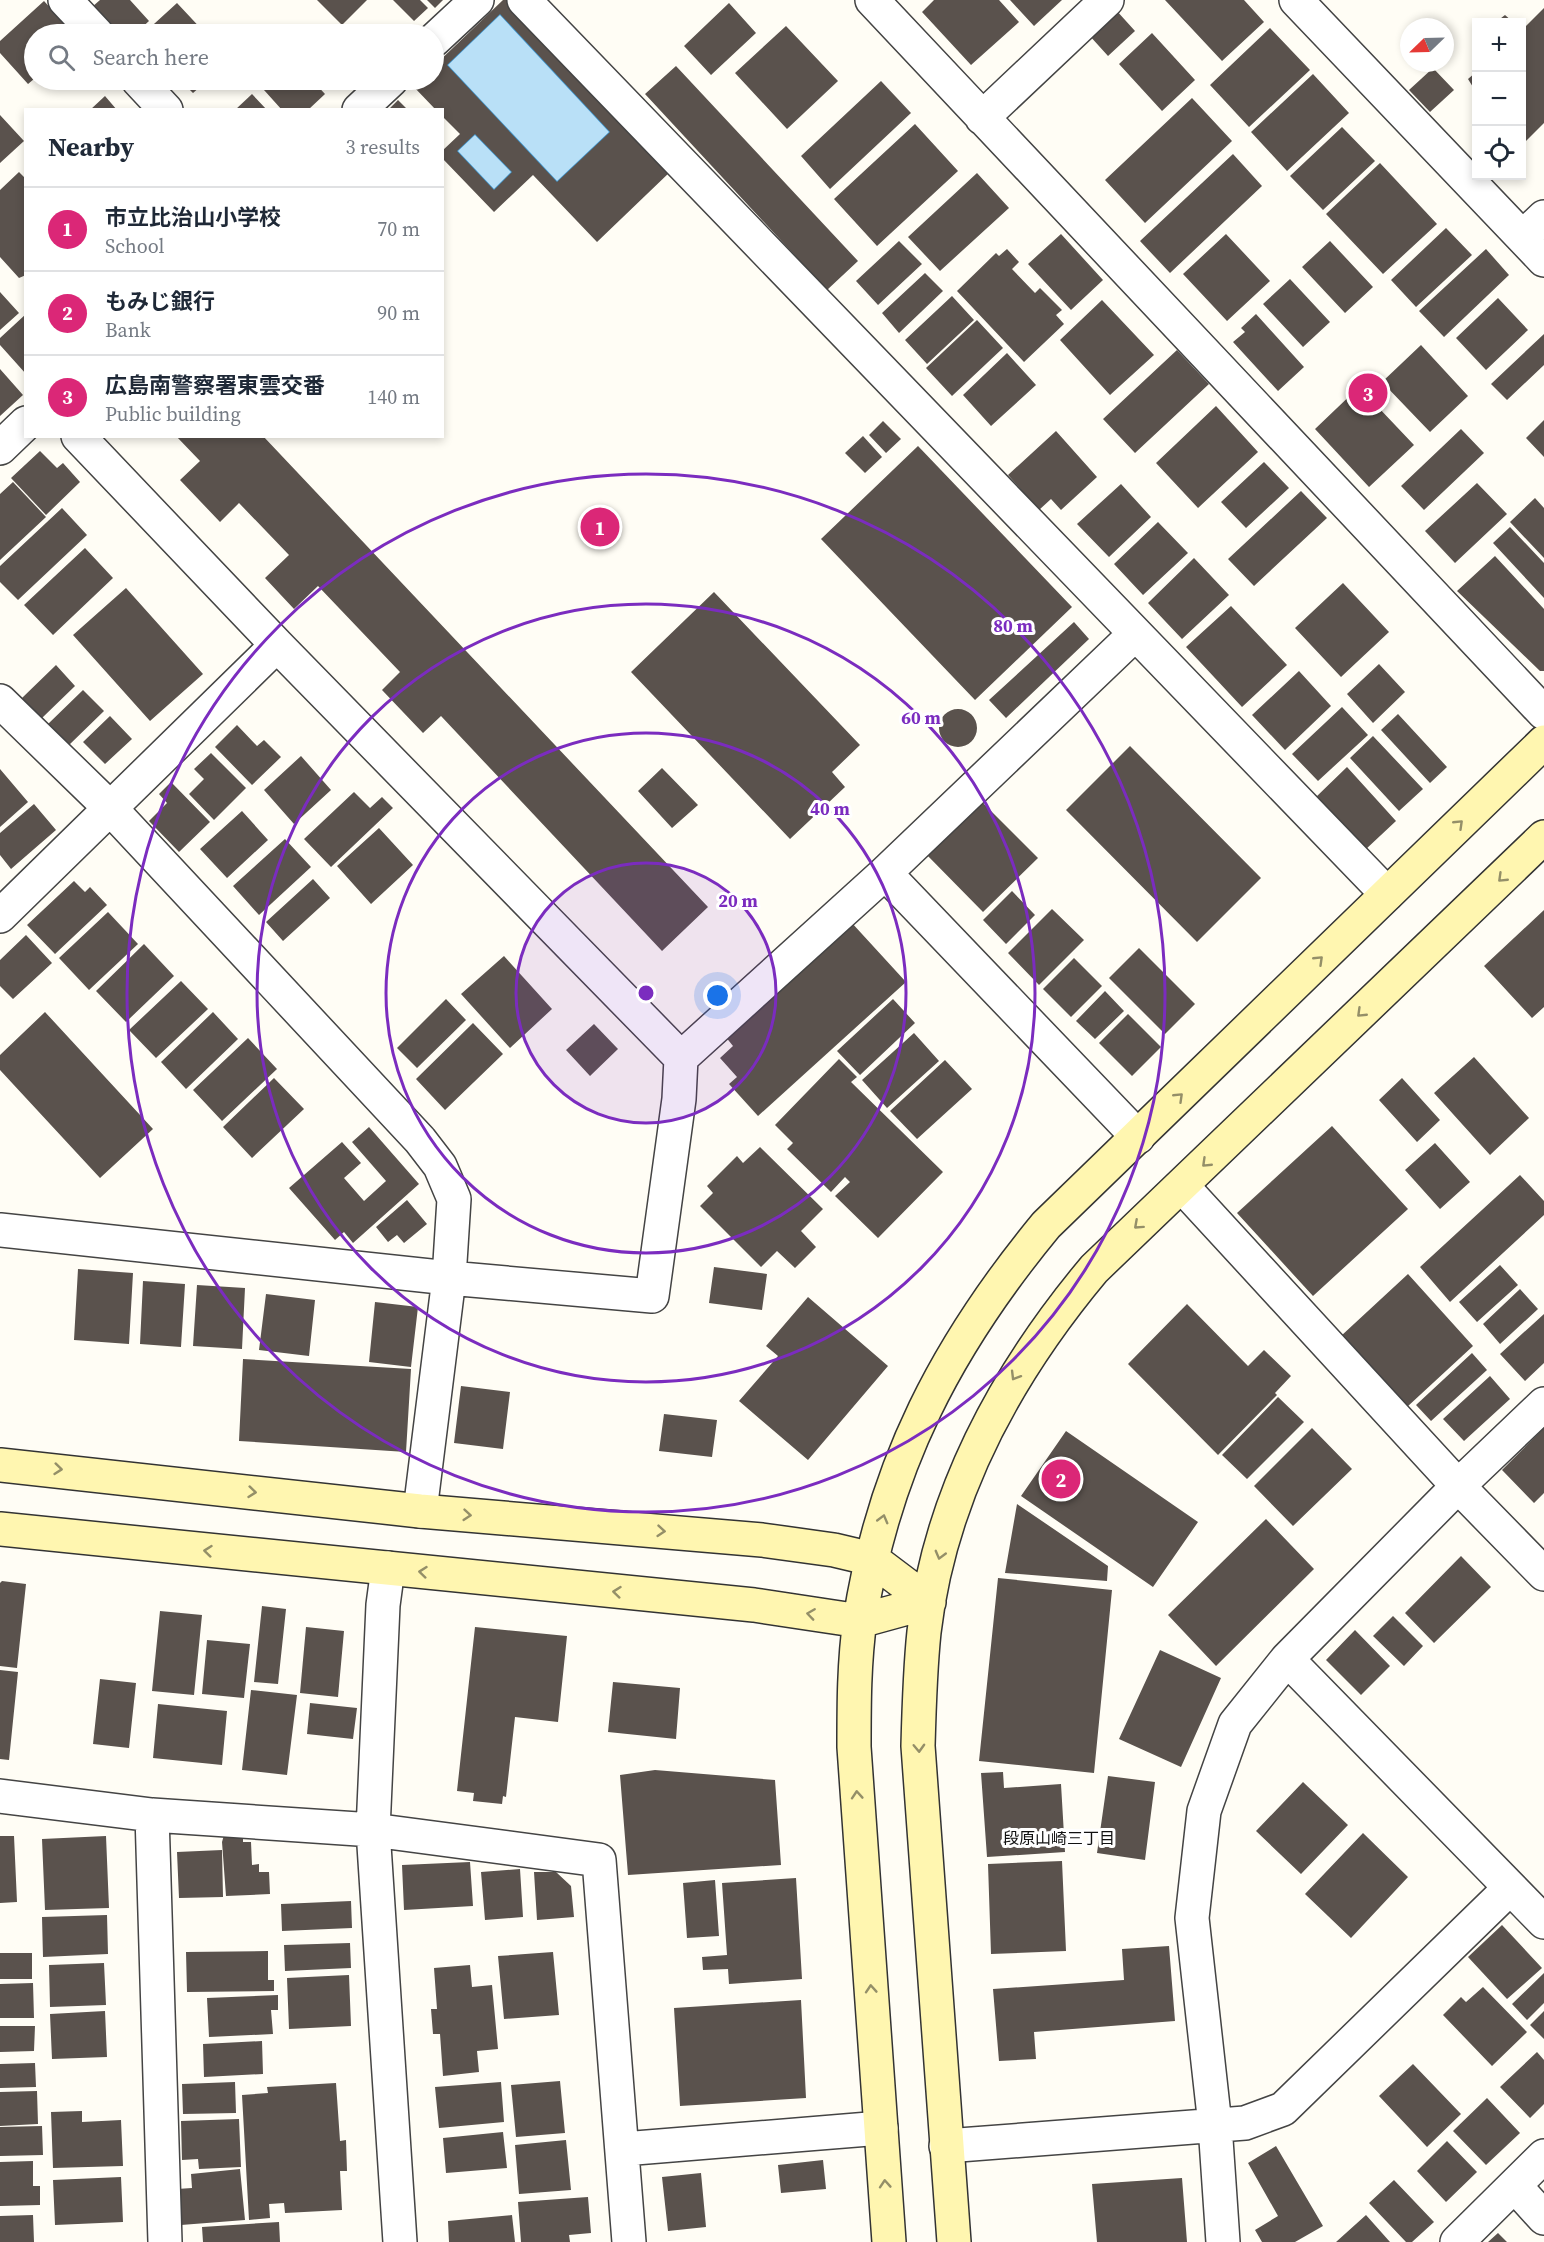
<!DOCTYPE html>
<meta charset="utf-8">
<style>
:root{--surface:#fff;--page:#f2f2f3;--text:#1f2937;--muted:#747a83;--line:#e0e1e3;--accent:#db2777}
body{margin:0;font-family:"Source Serif 4","Noto Sans JP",serif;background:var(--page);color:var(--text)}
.controls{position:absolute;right:18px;top:18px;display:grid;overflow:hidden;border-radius:0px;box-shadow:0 3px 9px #0003}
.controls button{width:54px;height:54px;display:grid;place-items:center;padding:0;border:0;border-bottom:2px solid var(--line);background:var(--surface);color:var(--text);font:30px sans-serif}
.compass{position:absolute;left:1400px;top:18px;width:54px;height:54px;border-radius:50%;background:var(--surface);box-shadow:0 3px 9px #0003;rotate:247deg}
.you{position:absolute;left:718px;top:996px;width:21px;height:21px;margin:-15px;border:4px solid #fff;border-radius:50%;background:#1a73e8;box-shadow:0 0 0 9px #1a73e833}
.badge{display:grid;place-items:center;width:39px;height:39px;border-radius:50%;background:var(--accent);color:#fff;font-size:20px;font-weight:700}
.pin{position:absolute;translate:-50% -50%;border:3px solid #fff;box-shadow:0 2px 6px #0006}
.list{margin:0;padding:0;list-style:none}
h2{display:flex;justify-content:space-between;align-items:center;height:78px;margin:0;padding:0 24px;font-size:26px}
h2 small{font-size:20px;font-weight:400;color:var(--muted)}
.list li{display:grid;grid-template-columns:39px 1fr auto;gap:18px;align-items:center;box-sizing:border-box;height:84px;padding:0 24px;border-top:2px solid var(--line)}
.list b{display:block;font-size:22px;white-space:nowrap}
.list p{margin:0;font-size:20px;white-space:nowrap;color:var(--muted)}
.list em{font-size:20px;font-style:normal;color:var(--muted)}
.icon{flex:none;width:33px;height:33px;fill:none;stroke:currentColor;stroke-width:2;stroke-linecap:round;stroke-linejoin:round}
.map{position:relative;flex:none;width:1544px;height:2242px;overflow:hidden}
.search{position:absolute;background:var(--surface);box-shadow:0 3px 9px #0003;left:24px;top:24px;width:420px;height:66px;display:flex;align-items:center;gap:15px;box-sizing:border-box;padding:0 21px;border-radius:33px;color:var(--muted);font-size:22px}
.panel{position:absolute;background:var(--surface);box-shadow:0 3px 9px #0003;left:24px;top:108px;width:420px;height:330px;border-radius:0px}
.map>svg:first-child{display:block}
</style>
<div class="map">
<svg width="1544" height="2242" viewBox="0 0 1544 2242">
<rect width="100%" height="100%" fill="#fffdf5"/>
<path fill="#b9e0f7" stroke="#3f96cf" stroke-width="1.5" d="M500 14 610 132 557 182 447 65Z
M475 134 512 172 494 190 457 151Z"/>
<path fill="#5a524d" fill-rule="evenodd" d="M100 0H130L149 21 135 34H117L92 7Z
M317 0H367L342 25Z
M393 0H420L428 8 414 21Z
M427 0H443L435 8Z
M503 0H508L671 171 597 242 533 175 494 212 442 158V151L460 134 442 116V110H436L413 86 420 80H434V66ZM500 14 610 132 557 182 447 65ZM475 134 512 172 494 190 457 151Z
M934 0H999L1019 22 971 65 922 12Z
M1010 0H1062L1034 26Z
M1165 0H1244L1264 22 1222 61Z
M44 1 74 34H34V79L28 84 0 53V41Z
M177 3 206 34H143Z
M729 3 756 33 711 75 684 46Z
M1544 8V123L1526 141 1522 138V30Z
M1116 10 1135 31 1108 56 1089 35Z
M1505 15 1513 22H1496Z
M786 26 838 81 787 129 735 73Z
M1270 28 1310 70 1249 127 1210 85Z
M1152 33 1195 80 1162 111 1119 64Z
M676 66 858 261 827 290 645 94Z
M1433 68 1454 90 1430 112 1409 90Z
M1476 72V92L1468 79Z
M1313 74 1349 113 1287 171 1251 132Z
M180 80H208L193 93Z
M255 80H312L325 94 308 110H282Z
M881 81 911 113 830 189 801 156Z
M252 94 267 110H235Z
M105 96 117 110H90Z
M1192 98 1232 141 1145 223 1105 180Z
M398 100 408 110H388Z
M0 115 24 141 0 163Z
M915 124 958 171 877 246 834 199Z
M1342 127 1375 161 1323 210 1290 176Z
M1233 154 1262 186 1170 273 1140 241Z
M1380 163 1437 224 1383 274 1326 214Z
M19 172 26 179V275L19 278 0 257V190Z
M977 173 1009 208 940 271 908 237Z
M1446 228 1472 255 1416 307 1391 280Z
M1061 234 1103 280 1071 310 1028 264Z
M1226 234 1270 281 1227 321 1183 274Z
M899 241 922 264 878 305 856 281Z
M1330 241 1373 287 1345 313 1302 267Z
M1007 249 1019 262 1012 269 1035 293 1040 288 1062 310 1056 315 1064 324 1024 362 957 291 996 253 999 256Z
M1486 249 1509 275 1444 337 1419 311Z
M925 273 943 291 899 333 882 313Z
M1290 279 1330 322 1303 347 1263 304Z
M0 292 19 313 0 330Z
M952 296 974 320 927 364 905 340Z
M1498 298 1528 330 1486 370 1456 338Z
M1102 300 1154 355 1110 395 1060 340Z
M26 314V374L0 345V338Z
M1256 314 1304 367 1278 391 1233 342 1245 332 1241 328Z
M977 320 1003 348 952 396 926 368Z
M1544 334V365L1507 400 1491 384Z
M1421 345 1468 396 1430 432 1382 382Z
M1177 350 1209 384 1135 453 1103 419Z
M1007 353 1036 385 991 426 963 395Z
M0 369 23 395 0 416Z
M1359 387 1414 445 1369 487 1315 429Z
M1216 406 1258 452 1198 508 1156 463Z
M1544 420V457L1526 438Z
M883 421 901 439 886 453 869 435Z
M1461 429 1484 453 1424 510 1401 486Z
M1056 431 1097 477 1061 510 1051 499 1039 510 1008 475Z
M176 436H263L708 907 662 951 441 716 423 733 382 690 400 672 318 586 294 609 265 578 289 555 239 503 220 522 180 480 200 461Z
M863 436 882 457 865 473 845 453Z
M918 446 1072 607 975 700 821 539Z
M40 451 57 468 63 463 80 482 46 515 11 478Z
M1264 462 1289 488 1246 528 1221 502Z
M13 482 46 517 0 560V494Z
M1477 483 1507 514 1455 563 1425 531Z
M1121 484 1151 517 1109 557 1077 524Z
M1301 491 1327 518 1254 586 1228 559Z
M1535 498 1544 508V558L1510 522Z
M62 508 87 535 18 600 0 582V566Z
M1158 522 1188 553 1143 595 1114 564Z
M1510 527 1544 563V598L1493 543Z
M85 548 113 578 53 635 24 605Z
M1495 556 1544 609V671H1540L1457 591Z
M1194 558 1229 595 1182 639 1148 603Z
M1343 583 1389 632 1341 677 1295 628Z
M126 588 203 674 150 721 73 635Z
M714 592 860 745 832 772 845 787 790 839 631 672Z
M1231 606 1287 665 1242 707 1186 647Z
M1074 622 1089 639 1006 718 989 700Z
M1379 664 1405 692 1373 723 1347 694Z
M56 665 75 686 42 718 22 698Z
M1299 671 1331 706 1285 750 1252 715Z
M83 690 104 711 68 746 47 725Z
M1342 707 1368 735 1318 781 1292 754Z
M939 728a19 19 0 1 1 38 0a19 19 0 1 1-38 0Z
M1398 714 1447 767 1430 783 1381 730Z
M110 716 132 739 105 764 83 742Z
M237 725 257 746 264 740 281 757 252 785 215 747Z
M1373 736 1423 789 1399 811 1350 758Z
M1130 746 1261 878 1197 942 1066 810Z
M211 753 246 788 214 820 189 794 204 779 194 769Z
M301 756 331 790 294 824 264 790Z
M1347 767 1396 821 1365 850 1316 797Z
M662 768 698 805 672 828 638 791Z
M0 769 28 802 0 827Z
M171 782 210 822 179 852 149 821 167 803 159 794Z
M354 792 370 808 382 797 393 808 331 867 304 839Z
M978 798 1038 858 983 912 924 852Z
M34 804 56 830 11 869 0 855V833Z
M242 811 268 840 227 878 200 849Z
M379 828 413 865 371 904 337 866Z
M285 839 311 867 259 915 233 886Z
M313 879 330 898 283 941 266 922Z
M74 881 85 892 90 887 107 905 55 954 27 925Z
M1012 891 1035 915 1006 944 983 920Z
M1052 909 1084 940 1039 985 1008 953Z
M1544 910V1007L1532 1018 1484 966Z
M108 912 138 944 89 990 59 958Z
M851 922 906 982 758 1116 729 1084 737 1077 720 1058 733 1046 725 1036Z
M26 935 52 963 13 999 0 986V960Z
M144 944 174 976 126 1022 96 991Z
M1139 948 1195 1004 1165 1034 1109 978Z
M504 956 552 1009 510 1048 461 994Z
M1074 958 1102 986 1071 1017 1043 989Z
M181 981 208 1009 156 1058 129 1030Z
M1105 991 1124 1011 1095 1039 1076 1021Z
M446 999 466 1020 417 1068 397 1048Z
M893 999 915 1023 860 1075 837 1051Z
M45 1012 153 1129 100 1178 0 1070V1055Z
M213 1012 238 1039 186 1089 161 1062Z
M1128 1014 1161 1047 1132 1076 1099 1043Z
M473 1023 503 1054 445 1110 416 1079Z
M594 1024 618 1049 590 1076 566 1050Z
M914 1033 939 1061 887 1108 862 1080Z
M248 1038 277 1069 222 1121 193 1090Z
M1474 1057 1529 1118 1490 1155 1434 1093Z
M839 1059 857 1077 851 1082 943 1172 878 1238 835 1196 850 1182 845 1177 831 1192 787 1149 793 1143 775 1125Z
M945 1060 972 1089 917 1139 890 1111Z
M274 1078 304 1109 252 1158 223 1127Z
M1402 1078 1440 1120 1417 1142 1379 1100Z
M1332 1126 1408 1209 1313 1296 1237 1213Z
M369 1127 419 1184 353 1243 344 1232 335 1240 289 1188 342 1142 361 1163 344 1178 364 1201 386 1181 352 1142Z
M1435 1143 1470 1182 1440 1209 1405 1170Z
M760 1147 823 1209 801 1231 816 1247 795 1268 777 1251 761 1267 700 1206 713 1193 707 1186 737 1156 743 1163Z
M1520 1175 1544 1201V1215L1450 1302 1420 1267Z
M407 1200 427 1224 404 1243 397 1235 388 1242 376 1227Z
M1500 1265 1518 1285 1477 1322 1459 1302Z
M714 1267 767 1274 762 1310 709 1303Z
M78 1269 133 1273 129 1344 74 1340Z
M1408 1274 1473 1346 1407 1407 1341 1336Z
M143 1281 185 1284 181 1347 140 1344Z
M197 1285 245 1288 242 1349 193 1346Z
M1520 1289 1538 1309 1500 1344 1483 1324Z
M266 1294 315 1300 309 1356 259 1350Z
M808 1297 888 1366 808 1460 739 1401 778 1356 766 1346Z
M375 1302 418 1307 411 1367 369 1362Z
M1187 1304 1248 1366 1264 1350 1291 1376 1275 1393 1277 1395 1218 1455 1128 1364Z
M1544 1314V1363L1525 1381 1500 1354Z
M1472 1353 1487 1370 1431 1421 1416 1405Z
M243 1359 411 1369 406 1452 239 1441Z
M1490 1376 1510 1399 1464 1441 1443 1419Z
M461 1386 510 1392 503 1449 454 1443Z
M1278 1397 1304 1422 1247 1479 1222 1455Z
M664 1414 717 1420 712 1457 659 1451Z
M1312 1428 1352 1469 1293 1526 1254 1486Z
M1544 1428V1493L1534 1503 1502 1470Z
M1066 1431 1198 1522 1153 1587 1021 1496Z
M1017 1504 1108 1566 1107 1581 1005 1573Z
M1266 1519 1314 1569 1216 1666 1168 1615Z
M1461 1556 1491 1587 1434 1643 1405 1613Z
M998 1578 1112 1590 1094 1773 979 1761Z
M2 1581 26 1584 17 1668 0 1666V1583Z
M262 1606 286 1609 278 1684 254 1682Z
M160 1611 202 1615 194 1695 152 1691Z
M1393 1616 1423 1646 1404 1666 1373 1636Z
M306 1627 344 1631 338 1697 300 1693Z
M475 1627 567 1636 558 1722 515 1717 506 1797 503 1796 502 1804 473 1801 474 1793 457 1791Z
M1355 1630 1390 1666 1361 1695 1326 1660Z
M207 1640 250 1644 244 1698 202 1694Z
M1160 1650 1221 1678 1181 1767 1119 1739Z
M0 1670 18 1672 9 1760 0 1759Z
M100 1679 136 1683 129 1748 93 1744Z
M613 1682 680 1688 676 1739 608 1732Z
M251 1690 297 1695 287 1775 242 1770Z
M310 1703 357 1708 353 1739 307 1734Z
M158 1704 227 1711 222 1765 153 1758Z
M655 1770 775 1780 781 1865 628 1875 620 1775Z
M1003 1772 1004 1788 1061 1784 1065 1852 987 1857 981 1773Z
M1108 1776 1155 1782 1145 1860 1097 1853Z
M1303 1782 1348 1825 1301 1874 1256 1831Z
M1363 1833 1408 1877 1351 1938 1305 1894Z
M243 1834V1842H251L252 1865 259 1864V1872H269L270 1894 226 1896 222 1842 224 1835Z
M0 1836H14L17 1902 0 1903Z
M106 1836 109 1908 45 1910 42 1839Z
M222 1850 223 1897 179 1898 177 1852Z
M1062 1861 1066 1951 991 1954 988 1864Z
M470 1862 473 1906 404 1910 402 1865Z
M520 1869 523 1917 485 1920 481 1872Z
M534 1872H556L571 1886 574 1917 537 1920Z
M796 1878 802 1979 729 1984 728 1969 703 1970 702 1957 727 1955 722 1883Z
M715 1880 719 1936 687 1938 683 1883Z
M351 1901 352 1928 282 1931 281 1904Z
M107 1915 108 1954 43 1957 42 1917Z
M1502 1925 1542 1968 1507 1999 1468 1957Z
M350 1943 351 1968 285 1971 284 1945Z
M1169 1946 1175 2021 1034 2032 1036 2059 999 2061 993 1989 1124 1980 1122 1949Z
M268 1951V1980H274V1991L187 1992 186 1952Z
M553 1952 559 2015 504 2019 498 1956Z
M0 1953H32V1979H0Z
M104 1963 106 2005 50 2007 49 1965Z
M470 1965 472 1987 492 1985 498 2049 477 2051 479 2072 443 2076 440 2034H433L431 2009H437L434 1968Z
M1544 1973V2003L1527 2020 1512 2004Z
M349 1975 351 2026 289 2029 287 1978Z
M33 1983 34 2018H0V1984Z
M1483 1987 1527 2032 1492 2066 1443 2015 1461 1997 1466 2002Z
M278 1995V2010H271L273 2034 209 2037 207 1998Z
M801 2000 806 2098 680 2106 674 2008Z
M105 2011 107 2057 52 2059 50 2014Z
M1544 2011V2039L1530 2025Z
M0 2026H35L34 2051 0 2052Z
M262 2041 263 2074 204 2077 203 2044Z
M1537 2052 1544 2060V2104L1530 2118 1500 2087Z
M35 2063 36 2087 0 2088V2064Z
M1413 2064 1461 2114 1427 2147 1379 2096Z
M560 2081 565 2133 516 2137 511 2085Z
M235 2082 236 2113 183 2114 182 2084Z
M501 2082 504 2122 439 2128 435 2087Z
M336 2083 340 2141 346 2140 347 2171H340L342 2210 285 2213 284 2203 269 2204 270 2218 249 2220 242 2095 268 2093 267 2087Z
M37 2091 38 2124 0 2126V2092Z
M1487 2098 1520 2133 1486 2165 1453 2131Z
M82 2111V2122L121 2120 123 2166 53 2168 51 2112Z
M239 2119 241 2167 199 2169 198 2159 182 2160 181 2121Z
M42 2126 43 2155 0 2156V2127Z
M503 2132 507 2168 446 2173 443 2138Z
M566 2140 571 2190 519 2194 515 2145Z
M1447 2141 1477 2172 1446 2202 1417 2171Z
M1276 2146 1323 2226 1295 2242H1262L1255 2230 1278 2216 1248 2163Z
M823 2160 826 2189 781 2193 778 2165Z
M33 2161V2186H40V2205L0 2206V2162Z
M240 2169 245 2220 181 2225 177 2189 192 2188 191 2174Z
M701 2173 706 2227 668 2231 662 2177Z
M121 2177 123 2222 55 2225 53 2180Z
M1182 2178 1187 2242H1097L1092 2184Z
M1394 2180 1434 2222 1412 2242H1406L1369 2203Z
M588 2197 591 2233 569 2235 570 2242H521L518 2202Z
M33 2215 34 2242H0V2216Z
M512 2215 515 2242H449L448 2221Z
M1366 2215 1390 2242H1336Z
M279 2222 280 2242H203L202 2227Z
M1498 2233 1507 2242H1488Z"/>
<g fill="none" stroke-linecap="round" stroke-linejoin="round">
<g stroke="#444" stroke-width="36">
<path id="street" d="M65 0 97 34
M524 0 1387 894
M872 0 1544 713
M1296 0 1544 260
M434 40 477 0
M138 80 166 110
M359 110 391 80
M982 118 1107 0
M1523 237 1544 217
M78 436 277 645 681 1058
M0 448 26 423
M0 701 110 808 420 1140 440 1166 454 1199 449 1278 420 1511
M885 873 1138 1137
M0 916 277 645
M1182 1186 1458 1486 1544 1574
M0 1230 449 1278 652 1296 679 1099 681 1058 885 873 1135 634
M388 1568 383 1605 373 1830 400 2242
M1287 1659 1544 1922
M0 1796 152 1815 373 1830 599 1860 629 2242
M152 1815 165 2242
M946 2146 1245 2123 1283 2109 1510 1888
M623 2149 881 2128
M1515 2186 1544 2218
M1223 2242 1215 2125 1192 1918 1204 1811 1235 1724 1287 1659 1458 1486 1544 1404
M1457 2242 1544 2156"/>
</g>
<g stroke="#333" stroke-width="36">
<path id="secondary" d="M0 1465 420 1511 762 1540 834 1550 872 1559 929 1602
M0 1529 754 1605 860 1621 929 1602
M889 2242 854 1747C854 1705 854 1662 860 1620 884 1465 947 1345 1046 1225L1544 742
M954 2242 918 1746C919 1708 920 1670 924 1632 940 1495 1007 1373 1094 1269L1544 837"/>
</g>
<use href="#street" stroke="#fff" stroke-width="33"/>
<use href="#secondary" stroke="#fff6b0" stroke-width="33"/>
</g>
<defs><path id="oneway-chevron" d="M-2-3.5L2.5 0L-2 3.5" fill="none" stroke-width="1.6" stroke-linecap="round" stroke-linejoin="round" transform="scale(1.5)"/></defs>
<g stroke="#948f68">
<use href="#oneway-chevron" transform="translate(1459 824) rotate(-44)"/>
<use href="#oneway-chevron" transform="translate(1502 878) rotate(136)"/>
<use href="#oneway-chevron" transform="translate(1319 960) rotate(-44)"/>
<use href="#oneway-chevron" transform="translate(1361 1013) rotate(136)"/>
<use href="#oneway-chevron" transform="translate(1179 1097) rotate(-44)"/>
<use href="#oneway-chevron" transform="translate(1206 1163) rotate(136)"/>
<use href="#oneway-chevron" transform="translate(1138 1225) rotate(138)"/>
<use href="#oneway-chevron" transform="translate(1015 1376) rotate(121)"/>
<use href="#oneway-chevron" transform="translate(58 1469) rotate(6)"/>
<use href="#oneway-chevron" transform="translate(252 1492) rotate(6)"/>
<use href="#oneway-chevron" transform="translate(467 1515) rotate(5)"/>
<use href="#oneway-chevron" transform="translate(883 1519) rotate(-75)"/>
<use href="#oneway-chevron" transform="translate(661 1531) rotate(5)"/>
<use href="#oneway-chevron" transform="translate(208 1551) rotate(-174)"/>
<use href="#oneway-chevron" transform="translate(940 1555) rotate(105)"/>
<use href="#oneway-chevron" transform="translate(423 1572) rotate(-174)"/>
<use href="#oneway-chevron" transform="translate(617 1592) rotate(-174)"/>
<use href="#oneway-chevron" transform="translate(811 1614) rotate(-172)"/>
<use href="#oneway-chevron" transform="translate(919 1748) rotate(88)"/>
<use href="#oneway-chevron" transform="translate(857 1795) rotate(-94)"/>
<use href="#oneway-chevron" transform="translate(871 1989) rotate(-94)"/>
<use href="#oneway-chevron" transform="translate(885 2184) rotate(-94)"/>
</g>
<circle cx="646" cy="993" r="130" fill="#7b2cbf" fill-opacity=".12"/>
<g fill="none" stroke="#7b2cbf" stroke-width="3">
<circle cx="646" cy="993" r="130"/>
<circle cx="646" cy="993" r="260"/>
<circle cx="646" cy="993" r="389"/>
<circle cx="646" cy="993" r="519"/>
</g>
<g text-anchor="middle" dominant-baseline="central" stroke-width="6" stroke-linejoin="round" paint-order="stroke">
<g font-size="16" fill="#111" stroke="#fff">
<text x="1059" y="1838">段原山崎三丁目</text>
</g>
</g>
<circle cx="646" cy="993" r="9" fill="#7b2cbf" stroke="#fff" stroke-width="3"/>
<g font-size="18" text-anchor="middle" font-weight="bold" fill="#7b2cbf" stroke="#fff" stroke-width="6" stroke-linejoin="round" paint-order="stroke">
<text x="1013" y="632">80 m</text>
<text x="921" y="724">60 m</text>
<text x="830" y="815">40 m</text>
<text x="738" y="907">20 m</text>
</g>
</svg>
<div class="controls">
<button>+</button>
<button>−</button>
<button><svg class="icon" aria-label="locate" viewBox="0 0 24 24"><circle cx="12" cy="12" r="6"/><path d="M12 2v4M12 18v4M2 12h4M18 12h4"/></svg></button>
</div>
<svg class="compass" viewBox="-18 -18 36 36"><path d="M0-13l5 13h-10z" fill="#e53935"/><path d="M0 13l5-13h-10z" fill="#747a83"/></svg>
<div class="you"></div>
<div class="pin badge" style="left:600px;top:527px">1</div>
<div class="pin badge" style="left:1061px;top:1479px">2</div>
<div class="pin badge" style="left:1368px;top:393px">3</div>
<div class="search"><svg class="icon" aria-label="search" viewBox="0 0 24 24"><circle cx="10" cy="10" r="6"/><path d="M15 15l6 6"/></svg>Search here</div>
<section class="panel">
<h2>Nearby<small>3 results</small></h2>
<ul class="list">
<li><span class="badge">1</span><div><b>市立比治山小学校</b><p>School</p></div><em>70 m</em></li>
<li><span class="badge">2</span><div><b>もみじ銀行</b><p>Bank</p></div><em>90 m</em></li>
<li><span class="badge">3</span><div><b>広島南警察署東雲交番</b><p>Public building</p></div><em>140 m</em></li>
</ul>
</section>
</div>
